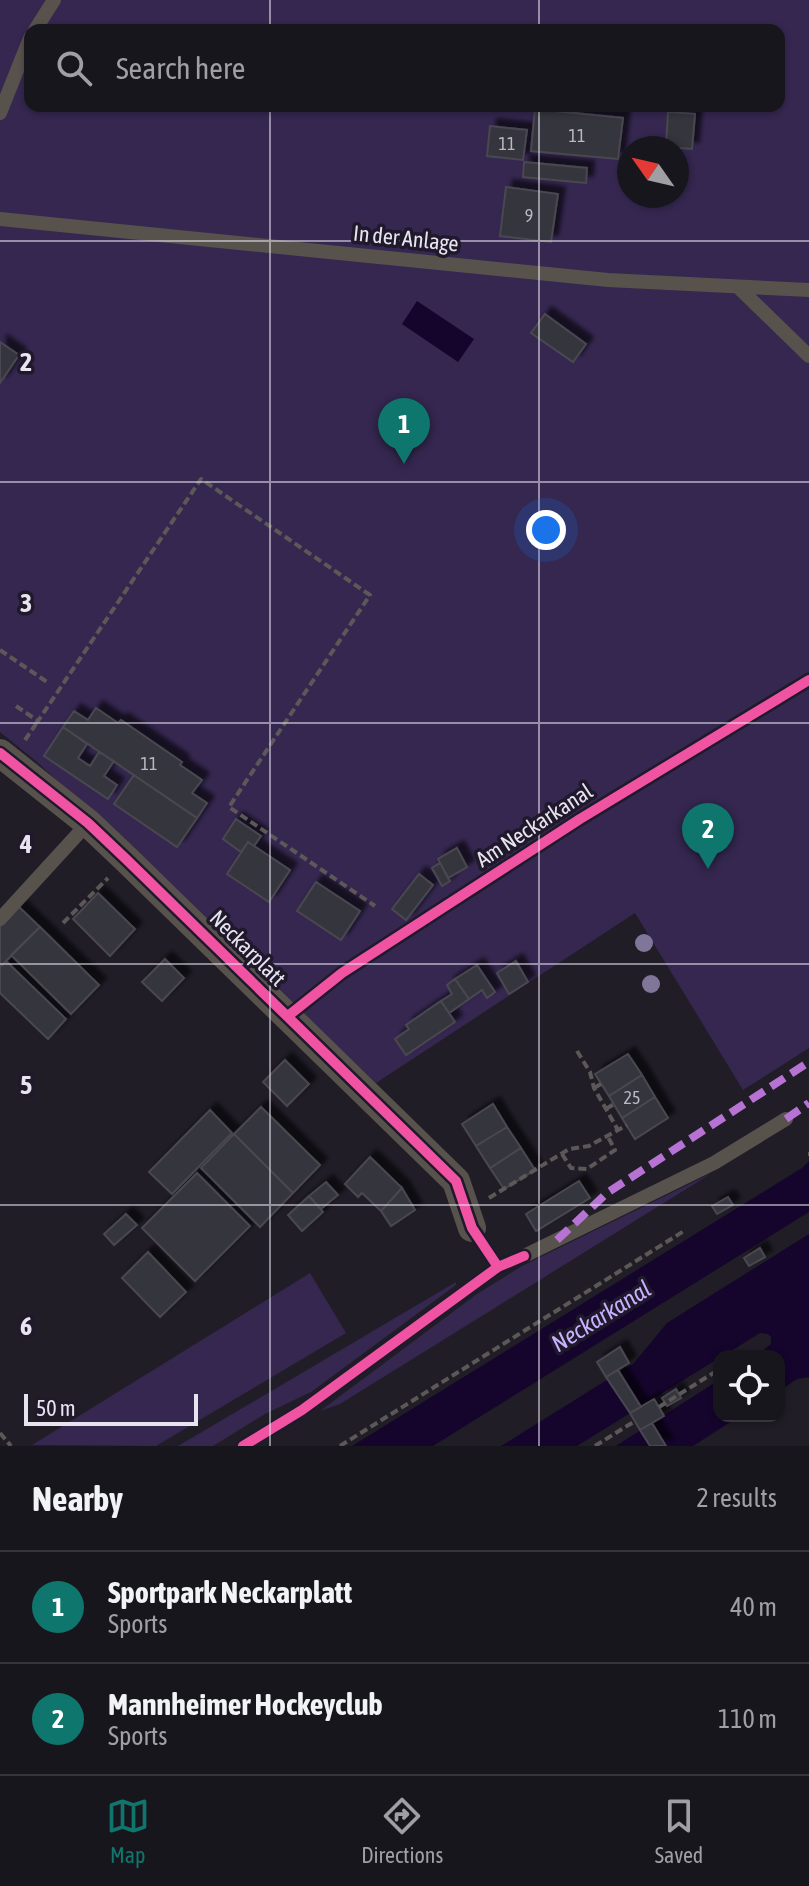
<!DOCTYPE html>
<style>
:root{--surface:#18161d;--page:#211f26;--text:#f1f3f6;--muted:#9f9fa4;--line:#36353b;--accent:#0f766e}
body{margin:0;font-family:"Asap Condensed",sans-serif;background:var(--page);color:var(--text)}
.controls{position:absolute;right:24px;bottom:24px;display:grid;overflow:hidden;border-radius:16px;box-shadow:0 2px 6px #0004}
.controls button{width:72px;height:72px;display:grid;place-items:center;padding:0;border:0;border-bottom:2px solid var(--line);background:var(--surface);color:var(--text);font:40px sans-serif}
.compass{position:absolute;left:617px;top:136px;width:72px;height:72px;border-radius:50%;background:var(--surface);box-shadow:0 2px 6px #0004;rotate:304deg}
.scale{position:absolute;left:24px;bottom:20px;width:174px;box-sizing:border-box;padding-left:8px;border:4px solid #e7e4f0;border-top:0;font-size:22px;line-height:28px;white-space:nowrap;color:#e7e4f0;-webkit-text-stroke:6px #1f192b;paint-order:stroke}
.you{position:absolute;left:546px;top:530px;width:28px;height:28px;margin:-20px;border:6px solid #fff;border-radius:50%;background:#1a73e8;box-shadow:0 0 0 12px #1a73e833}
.badge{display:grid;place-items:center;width:52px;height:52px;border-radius:50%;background:var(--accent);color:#fff;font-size:26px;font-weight:700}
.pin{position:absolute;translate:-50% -66px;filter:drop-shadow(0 2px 4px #0008)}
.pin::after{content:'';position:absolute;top:42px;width:28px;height:24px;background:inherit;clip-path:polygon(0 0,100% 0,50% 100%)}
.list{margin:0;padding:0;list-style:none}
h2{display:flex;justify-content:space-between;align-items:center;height:104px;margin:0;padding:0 32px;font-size:34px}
h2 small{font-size:26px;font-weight:400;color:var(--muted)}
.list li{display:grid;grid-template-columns:52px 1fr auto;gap:24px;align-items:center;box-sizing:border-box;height:112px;padding:0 32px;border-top:2px solid var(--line)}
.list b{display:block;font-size:30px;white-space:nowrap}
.list p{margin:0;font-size:26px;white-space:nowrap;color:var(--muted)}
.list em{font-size:26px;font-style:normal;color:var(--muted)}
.icon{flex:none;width:44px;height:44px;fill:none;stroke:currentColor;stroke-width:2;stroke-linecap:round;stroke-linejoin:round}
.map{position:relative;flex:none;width:809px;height:1446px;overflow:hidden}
.search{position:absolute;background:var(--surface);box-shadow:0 2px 6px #0004;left:24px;right:24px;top:24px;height:88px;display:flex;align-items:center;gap:20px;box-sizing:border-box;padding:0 28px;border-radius:16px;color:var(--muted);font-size:30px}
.sheet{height:328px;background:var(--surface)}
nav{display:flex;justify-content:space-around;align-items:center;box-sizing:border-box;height:112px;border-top:2px solid var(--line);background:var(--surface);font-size:22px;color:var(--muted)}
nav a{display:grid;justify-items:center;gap:4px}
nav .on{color:var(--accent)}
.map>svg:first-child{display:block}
</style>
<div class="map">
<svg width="809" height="1446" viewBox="0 0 809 1446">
<defs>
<filter id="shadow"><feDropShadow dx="7" dy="-7" stdDeviation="2" flood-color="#0009"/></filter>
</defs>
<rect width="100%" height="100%" fill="#201d27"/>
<path fill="#352750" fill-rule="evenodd" d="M0 0H809V1048L743 1090 635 913 376 1083 329 1039 268 977 37 762 0 732ZM30 30H779V106H30ZM629 148H677V196H629Z
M712 1173 340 1404 320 1411 477 1294 522 1266Z
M310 1273 346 1333 156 1446 32 1445Z
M456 1282V1285L311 1392 265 1414 213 1446H178Z"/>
<path fill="#15042c" d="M417 301 474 339 458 362 402 324Z
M809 1161V1212L433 1446H352L802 1168Z
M809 1234V1377L797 1379 779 1391V1356H756L771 1344V1337L768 1334 760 1333 723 1356H719V1358L577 1446H501L634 1363 667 1323Z
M719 1380V1416H740L693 1446H616Z"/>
<path fill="#36343c" stroke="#4a4750" stroke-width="2" filter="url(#shadow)" d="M535 109 623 118 618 159 531 151Z
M668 112 695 114 692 149 666 147Z
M490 126 527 130 523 160 487 156Z
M524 162 587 168 586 183 523 177Z
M506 187 558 194 551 242 500 236Z
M545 314 586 344 573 362 531 333Z
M0 342 19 355 0 383Z
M96 708 118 723 121 720 182 762 180 765 202 780 192 793 207 803 197 818 63 727 74 711 88 720Z
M63 727 87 744 78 758 90 766 99 752 114 761 104 776 117 785 108 799 44 756Z
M134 775 197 818 177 847 114 804Z
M236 819 261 836 254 846 248 842 241 852 223 839Z
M248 842 290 870 269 902 227 874Z
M457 848 467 867 448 878 438 859Z
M440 863 450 881 442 886 432 868Z
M419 874 433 885 406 920 392 909Z
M316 882 360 911 341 940 297 911Z
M98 893 135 929 110 956 73 919Z
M19 907 40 927 0 967V926Z
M40 927 99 985 71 1014 11 955Z
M165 959 184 978 162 1001 142 982Z
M6 961 66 1019 48 1039 0 993V967Z
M516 961 528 982 509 994 497 973Z
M477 965 495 992 487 998 482 990 469 999 455 979Z
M455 979 469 999 449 1013 441 1001 452 994 447 985Z
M441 1001 455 1022 406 1055 395 1039 409 1029 406 1025Z
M628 1054 642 1075 609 1096 595 1074Z
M285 1060 309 1084 287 1106 263 1082Z
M642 1075 655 1097 622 1118 609 1096Z
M655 1097 668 1118 635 1139 622 1118Z
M493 1104 507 1127 476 1146 462 1124Z
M261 1107 320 1165 293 1193 234 1134Z
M210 1110 232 1133 172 1194 149 1172Z
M507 1127 521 1148 490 1168 476 1146Z
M234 1134 293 1193 260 1227 201 1168Z
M521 1148 535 1170 504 1189 490 1168Z
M370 1157 402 1188 381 1211 362 1193 358 1197 345 1184Z
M197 1173 250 1226 195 1281 142 1228Z
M579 1181 590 1198 536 1231 526 1214Z
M326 1182 338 1195 321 1209 309 1196Z
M402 1188 415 1210 391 1226 381 1211Z
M309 1196 323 1212 302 1231 288 1215Z
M728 1197 733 1205 717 1214 712 1206Z
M126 1214 137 1225 114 1245 104 1234Z
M760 1248 765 1257 749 1266 744 1258Z
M148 1252 186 1292 160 1317 122 1278Z
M620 1347 629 1363 606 1377 597 1362Z
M618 1370 641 1407 630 1413 606 1377Z
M676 1389 681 1398 667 1406 662 1398Z
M654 1399 664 1416 640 1430 630 1413Z
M652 1423 666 1446H650L640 1430Z"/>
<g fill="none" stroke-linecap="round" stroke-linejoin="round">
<path stroke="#5c5857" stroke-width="4" stroke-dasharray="8 4" stroke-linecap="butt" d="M0 650 47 682
M16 706 38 721 201 479 370 595 229 807 375 906
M25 740 38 721
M63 923 108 878
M577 1051 590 1072 594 1088 618 1130
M594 1088 601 1084
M606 1109 614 1104
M562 1154 571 1168 587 1169 615 1150 608 1137
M808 1154H809
M489 1198 569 1149 589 1146 627 1125
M659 1407 715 1372
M0 1433 11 1446
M340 1446 684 1231
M595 1446 635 1421"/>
<path stroke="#58524d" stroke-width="14" d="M35 30 54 0
M0 113 30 38
M0 219 608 280 809 290
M738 287 809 356
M0 919 88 823
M288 1016 342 973 580 819 809 680
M472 1228 498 1267
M243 1446 302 1410 498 1267 524 1256 714 1163 786 1119"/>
<path stroke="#58524d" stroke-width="28" d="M0 753 88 823 126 859 456 1181 472 1228"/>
<path stroke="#b673d3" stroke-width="8" stroke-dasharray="16 8" stroke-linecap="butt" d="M786 1119 809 1103
M557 1240 607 1193 809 1062"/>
<g stroke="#1f192b" stroke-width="15">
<path id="cycleway" d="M0 753 88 823 126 859 456 1181 472 1228 498 1267
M288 1016 342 973 580 819 809 680
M243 1446 302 1410 498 1267 524 1256"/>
</g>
<use href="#cycleway" stroke="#f153a3" stroke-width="10"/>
</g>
<g fill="#80769a">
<circle cx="644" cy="943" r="9"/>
<circle cx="651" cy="984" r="9"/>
</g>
<path fill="none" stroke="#e7e4f0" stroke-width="2" stroke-opacity="0.55" d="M270 0V30M539 0V30M270 106V1446M539 106V1446M0 241H809M0 482H809M0 723H809M0 964H809M0 1205H809"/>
<g text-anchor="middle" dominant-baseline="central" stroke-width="7" stroke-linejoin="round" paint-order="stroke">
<g font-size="18" fill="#bbb8c3">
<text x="577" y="135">11</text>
<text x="507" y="143">11</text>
<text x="529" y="215">9</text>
<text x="149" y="763">11</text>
<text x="632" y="1097">25</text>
</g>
<g font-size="22" fill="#e7e4f0" stroke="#1f192b">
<text transform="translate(406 238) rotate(6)">In der Anlage</text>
<text transform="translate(534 825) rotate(-33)">Am Neckarkanal</text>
<text transform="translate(248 948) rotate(45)">Neckarplatt</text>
</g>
<g font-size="24" font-style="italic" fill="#c8b1fe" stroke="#1f192b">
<text transform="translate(601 1316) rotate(-32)">Neckarkanal</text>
</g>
</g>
<g font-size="26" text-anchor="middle" font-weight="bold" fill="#e7e4f0" stroke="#1f192b" stroke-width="7" stroke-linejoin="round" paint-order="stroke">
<text x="26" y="371">2</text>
<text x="26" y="612">3</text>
<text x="26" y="853">4</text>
<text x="26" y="1094">5</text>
<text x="26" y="1335">6</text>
</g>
</svg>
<div class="controls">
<button><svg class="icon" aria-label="locate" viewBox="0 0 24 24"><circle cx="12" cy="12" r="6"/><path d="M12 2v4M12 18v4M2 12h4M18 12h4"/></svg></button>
</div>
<svg class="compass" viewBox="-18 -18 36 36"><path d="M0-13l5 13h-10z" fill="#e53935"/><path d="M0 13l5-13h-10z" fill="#9f9fa4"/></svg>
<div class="scale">50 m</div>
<div class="you"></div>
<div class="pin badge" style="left:404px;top:464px">1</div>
<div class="pin badge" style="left:708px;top:869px">2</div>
<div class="search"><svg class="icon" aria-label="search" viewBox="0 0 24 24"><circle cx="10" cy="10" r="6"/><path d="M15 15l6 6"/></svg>Search here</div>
</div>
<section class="sheet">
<h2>Nearby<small>2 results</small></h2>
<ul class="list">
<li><span class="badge">1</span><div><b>Sportpark Neckarplatt</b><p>Sports</p></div><em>40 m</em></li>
<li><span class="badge">2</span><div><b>Mannheimer Hockeyclub</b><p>Sports</p></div><em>110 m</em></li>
</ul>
</section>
<nav>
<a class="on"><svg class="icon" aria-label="map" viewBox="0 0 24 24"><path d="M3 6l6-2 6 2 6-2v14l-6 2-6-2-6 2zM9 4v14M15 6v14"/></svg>Map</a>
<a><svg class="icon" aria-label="directions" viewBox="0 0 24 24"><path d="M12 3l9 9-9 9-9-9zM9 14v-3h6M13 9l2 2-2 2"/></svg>Directions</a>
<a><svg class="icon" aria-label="saved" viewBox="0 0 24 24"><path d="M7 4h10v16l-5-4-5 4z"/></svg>Saved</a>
</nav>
